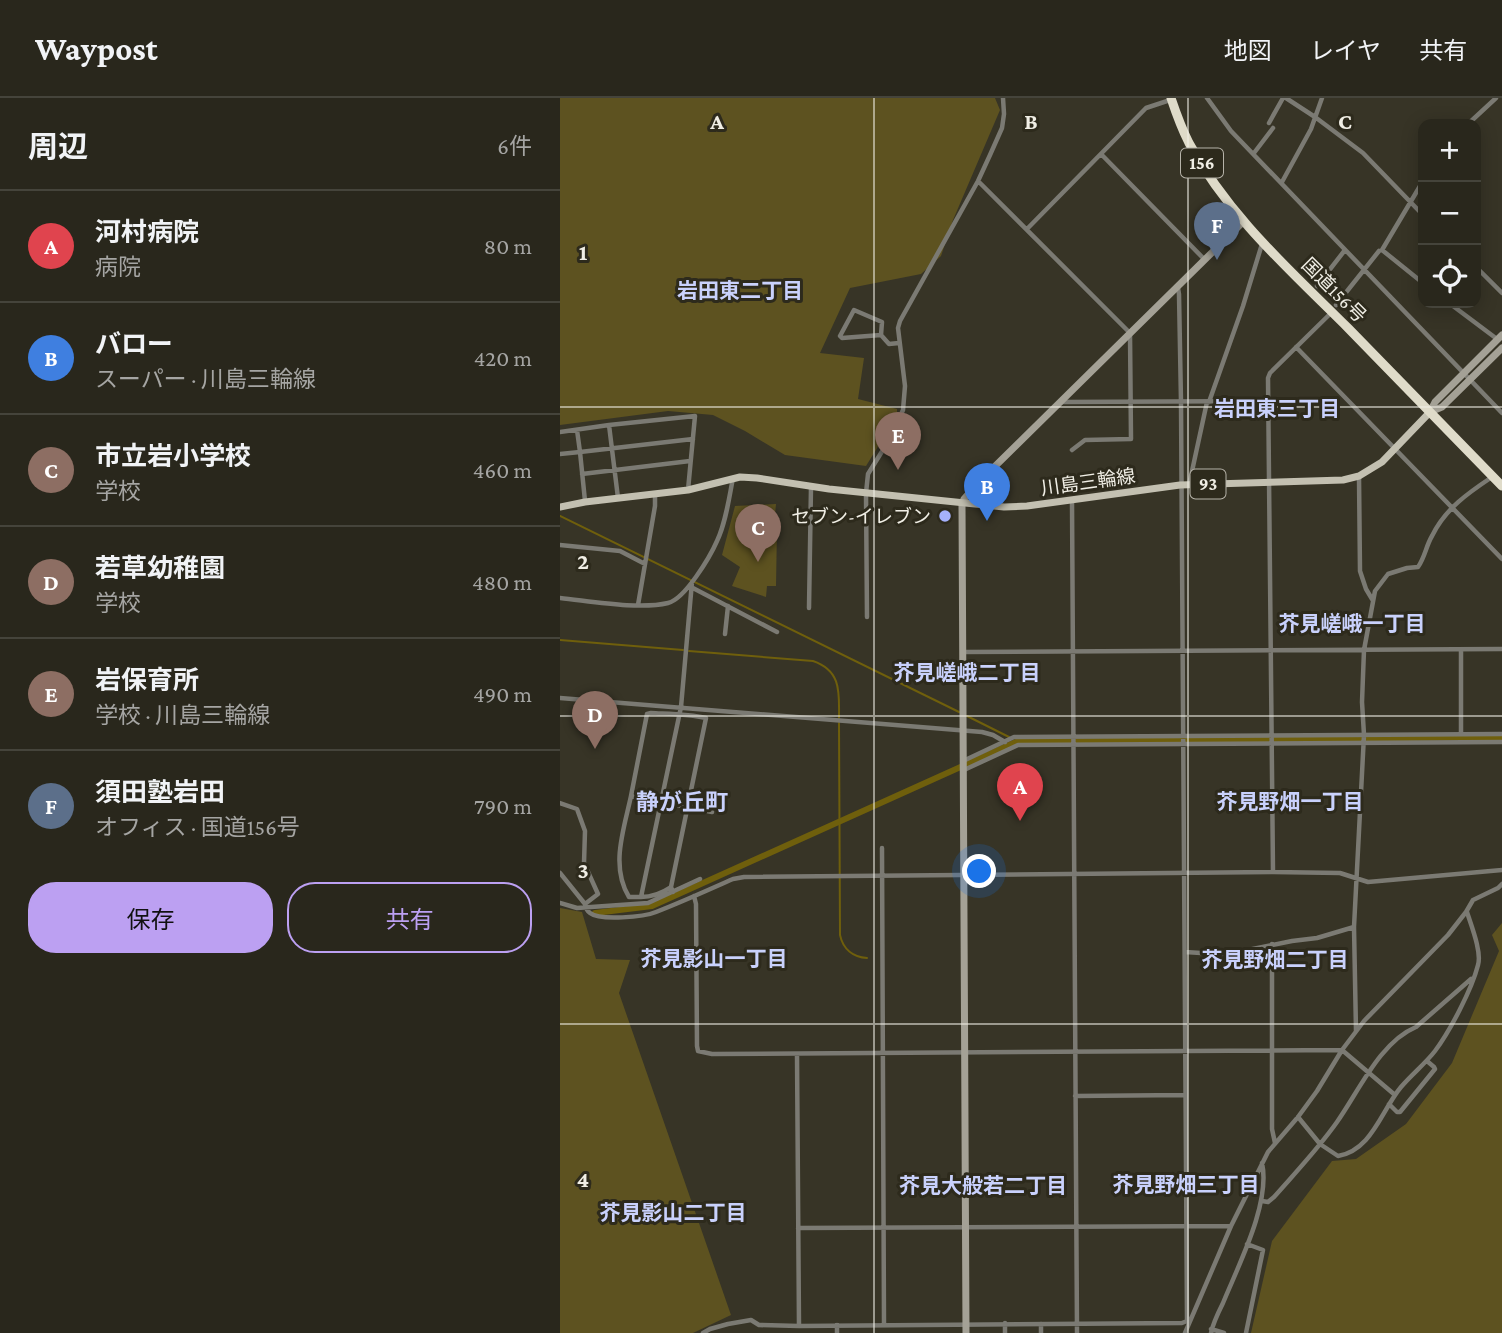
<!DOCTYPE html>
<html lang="ja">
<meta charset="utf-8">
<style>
:root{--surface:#29271c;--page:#312f25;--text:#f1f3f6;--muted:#a5a5a3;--line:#45443b;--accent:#bca0f2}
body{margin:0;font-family:"Crimson Pro","Noto Sans JP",serif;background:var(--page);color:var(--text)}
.controls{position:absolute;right:21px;top:21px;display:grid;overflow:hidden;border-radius:14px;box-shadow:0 4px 18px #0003}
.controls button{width:63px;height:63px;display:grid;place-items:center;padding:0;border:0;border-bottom:2px solid var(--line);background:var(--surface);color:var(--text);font:35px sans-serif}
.you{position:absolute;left:420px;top:774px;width:24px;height:24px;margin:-18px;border:5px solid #fff;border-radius:50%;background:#1a73e8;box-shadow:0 0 0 10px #1a73e833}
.badge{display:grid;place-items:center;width:46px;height:46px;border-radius:50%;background:var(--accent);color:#fff;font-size:23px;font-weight:700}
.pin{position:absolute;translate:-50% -58px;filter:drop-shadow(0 2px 4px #0008)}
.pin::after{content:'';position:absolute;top:37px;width:24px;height:21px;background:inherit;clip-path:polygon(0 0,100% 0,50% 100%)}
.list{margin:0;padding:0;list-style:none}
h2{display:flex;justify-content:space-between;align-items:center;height:91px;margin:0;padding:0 28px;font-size:30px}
h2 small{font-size:23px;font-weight:400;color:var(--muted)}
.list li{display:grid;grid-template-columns:46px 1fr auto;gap:21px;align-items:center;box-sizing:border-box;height:112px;padding:0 28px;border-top:2px solid var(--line)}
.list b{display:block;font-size:26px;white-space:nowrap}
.list p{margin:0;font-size:23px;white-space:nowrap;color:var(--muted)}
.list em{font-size:23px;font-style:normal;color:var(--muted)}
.actions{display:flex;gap:14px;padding:21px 28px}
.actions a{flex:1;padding:16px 0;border:2px solid var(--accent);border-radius:28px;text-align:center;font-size:24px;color:var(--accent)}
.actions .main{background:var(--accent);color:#111}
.icon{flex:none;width:38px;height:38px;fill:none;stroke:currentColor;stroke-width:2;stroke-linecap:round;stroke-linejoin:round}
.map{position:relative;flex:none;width:942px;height:1235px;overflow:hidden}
header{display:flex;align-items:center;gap:42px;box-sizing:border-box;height:98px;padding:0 35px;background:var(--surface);border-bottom:2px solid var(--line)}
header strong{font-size:33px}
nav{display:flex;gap:38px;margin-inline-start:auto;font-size:24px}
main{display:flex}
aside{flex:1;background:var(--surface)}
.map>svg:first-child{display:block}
</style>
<header>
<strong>Waypost</strong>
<nav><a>地図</a><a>レイヤ</a><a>共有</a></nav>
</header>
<main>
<aside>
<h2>周辺<small>6件</small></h2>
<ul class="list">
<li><span class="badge" style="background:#e0444e">A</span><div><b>河村病院</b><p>病院</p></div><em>80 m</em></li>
<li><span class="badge" style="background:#3f7fe0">B</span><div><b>バロー</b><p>スーパー · 川島三輪線</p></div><em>420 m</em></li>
<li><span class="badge" style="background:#8d6e63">C</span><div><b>市立岩小学校</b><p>学校</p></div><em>460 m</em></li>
<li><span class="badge" style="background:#8d6e63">D</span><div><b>若草幼稚園</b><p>学校</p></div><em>480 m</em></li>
<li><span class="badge" style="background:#8d6e63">E</span><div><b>岩保育所</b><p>学校 · 川島三輪線</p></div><em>490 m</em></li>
<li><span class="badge" style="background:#5c6f8a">F</span><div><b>須田塾岩田</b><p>オフィス · 国道156号</p></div><em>790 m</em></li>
</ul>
<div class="actions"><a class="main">保存</a><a>共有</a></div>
</aside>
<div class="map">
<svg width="942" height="1235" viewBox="0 0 942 1235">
<rect width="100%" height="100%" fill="#373426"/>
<path fill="#5d5220" d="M0 0H435L440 12 393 122 381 158 361 176 290 190 260 255 304 260 298 301 337 311V318L306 368 225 357 185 333 153 317 108 313 0 327Z
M216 406 214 427 217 430 216 488H207L206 499 172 488 180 469 162 457 175 408Z
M0 810 22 814 36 861 70 862 59 895 171 1217 133 1235H0Z
M942 825V1235H691L712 1143 772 1063 796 1061 846 1026 892 965 939 853 932 837Z"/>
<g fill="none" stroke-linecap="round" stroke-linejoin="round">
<path stroke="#6f5f0c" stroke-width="2" d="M0 418 399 614
M0 542 123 552
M129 553 253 563C282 573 279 595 279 620
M407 618 449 639
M279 625 280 837C283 851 293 859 307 860"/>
<path stroke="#6f5f0c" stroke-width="6" d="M35 815 92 808 456 644 942 639"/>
<path stroke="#7b7a73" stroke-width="4.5" d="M647 0 671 33 942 315
M726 0 755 19 803 55 863 117
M709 25 723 0
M908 26 936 0
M694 55 713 30
M541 56 645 162
M418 83 570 235 571 341 525 342 512 352
M863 83 822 152 863 185
M722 84 751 31 762 0
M467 131 586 10 610 2
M916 169 942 195
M757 188 785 152
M618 190 619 196 621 304 627 1223 629 1225
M889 205 937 241
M776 207 819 153
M321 237 322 224 294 212 280 238 282 240 321 237 329 246 339 245
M736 249 942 461
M502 304 709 303
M649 304 683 208 702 146
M49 327 58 400
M17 332 20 354 133 341
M0 334 49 327 135 318 128 392
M0 356 20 354 25 403
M22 376 130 363
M799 378 800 473 806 491 812 501
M629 387 647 304
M512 403 517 1235
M0 447 60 453 85 466
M131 489 217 534
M0 500C30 503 79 512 108 505 125 501 150 459 157 443 166 424 169 400 173 380
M78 507 95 408V396
M249 510 251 389
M307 519 306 395 308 376 331 339 343 312 345 288 338 230 340 223 418 83 430 57 442 30 444 16 443 0
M165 536 168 508
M901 552V636
M403 554 942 551
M0 600 422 634 433 637 445 644
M403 663 454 639 942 636
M404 672 458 647 942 644
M71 698 87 616 91 615C109 616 128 616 146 620L111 789 113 794
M0 705 17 711 25 733 24 765 38 796 25 806
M322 750 324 1227
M713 774 708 280 710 275 772 214
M0 775 25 806C26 810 26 812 30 815 40 823 84 819 96 814 122 804 148 792 173 781L184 779 713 774 780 775 808 784 942 772
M111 789C102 795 92 799 81 799L121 609 132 484
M134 798 136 806 137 948 138 953 152 956 782 952 835 997
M81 799H69C50 768 64 731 71 698L152 714
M0 805 17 810 88 805 140 781
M712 846V1031L715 1045
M625 854 657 856 673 855 732 843 757 840 794 829
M796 933 794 829 804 637 802 604 804 552 815 493 828 476 847 470 858 469C865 459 866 448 872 438 885 411 908 395 932 379
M237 956 239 1228
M515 998 625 997
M829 1006 837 1014H840L875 971 874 969 867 963
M738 1019 760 1046 778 1058C812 1052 821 1013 841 989 852 976 865 966 875 953 890 933 912 891 918 867 922 854 911 827 907 814
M702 1103 708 1104 714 1099C735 1075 758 1051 777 1024 799 993 820 944 856 929L911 881
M238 1130 671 1128
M445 1225V1235
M481 1226V1235
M277 1227V1235
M651 1231 664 1235
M143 1235 150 1231 168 1226 191 1222 199 1227 239 1228 622 1225 627 1223
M625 1235 671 1128 708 1054 738 1019 757 993 782 952 804 923 888 837 906 814 913 802 938 790 942 786
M651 1235C653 1225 658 1215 663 1205 678 1168 711 1105 702 1065
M686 1235 703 1152 687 1146"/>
<path stroke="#a4a196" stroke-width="7" d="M870 314 875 304 942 237
M870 314 882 309 942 250
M406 1235 402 406 404 401 417 386 683 124"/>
<path stroke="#c3c0b1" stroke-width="7" d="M0 409 25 404 128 392 180 379 197 380 269 391 444 409 467 408 620 387 783 382 799 378 822 364 870 314"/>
<path stroke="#dfdbc9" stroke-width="9" d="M611 0C616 15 622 31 629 45 669 119 730 172 789 231 840 283 891 336 942 388"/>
</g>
<path fill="none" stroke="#f0eee5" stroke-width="2" stroke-opacity="0.55" d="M314 0V1235M628 0V1235M0 309H942M0 618H942M0 926H942"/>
<circle fill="#a5b1fc" stroke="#2d2a1c" stroke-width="2.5" cx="385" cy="418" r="7"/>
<g text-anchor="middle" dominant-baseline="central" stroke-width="6" stroke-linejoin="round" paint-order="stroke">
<g fill="#2d2a1c" stroke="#b6b3a9" stroke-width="2">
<rect x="621" y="50.5" width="42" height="29" rx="5"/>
<rect x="630.5" y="371.5" width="35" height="29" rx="5"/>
</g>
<g font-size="18" font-weight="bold" fill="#f0eee5">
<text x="642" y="65">156</text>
<text x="648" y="386">93</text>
</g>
<g font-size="19" fill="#f0eee5" stroke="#2d2a1c">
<text transform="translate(774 192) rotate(45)">国道156号</text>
<text transform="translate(528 384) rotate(-8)">川島三輪線</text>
</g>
<g font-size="19" fill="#f0eee5" stroke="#2d2a1c" text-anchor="end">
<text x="371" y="418">セブン-イレブン</text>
</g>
<g font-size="21" font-weight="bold" fill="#c9d1fc" stroke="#2d2a1c">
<text x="180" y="193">岩田東二丁目</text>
<text x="717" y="311">岩田東三丁目</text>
<text x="792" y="526">芥見嵯峨一丁目</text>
<text x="407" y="575">芥見嵯峨二丁目</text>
<text x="730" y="704">芥見野畑一丁目</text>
<text x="154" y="861">芥見影山一丁目</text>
<text x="715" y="862">芥見野畑二丁目</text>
<text x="626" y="1087">芥見野畑三丁目</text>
<text x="423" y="1088">芥見大般若二丁目</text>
<text x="113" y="1115">芥見影山二丁目</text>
</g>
<g font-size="23" font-weight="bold" fill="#c9d1fc" stroke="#2d2a1c">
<text x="122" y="704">静が丘町</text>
</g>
</g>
<g font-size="23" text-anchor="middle" font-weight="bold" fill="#f0eee5" stroke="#2d2a1c" stroke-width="6" stroke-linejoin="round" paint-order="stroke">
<text x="157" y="31">A</text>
<text x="471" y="31">B</text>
<text x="785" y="31">C</text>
<text x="23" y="162">1</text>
<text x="23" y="471">2</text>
<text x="23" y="780">3</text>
<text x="23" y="1089">4</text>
</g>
</svg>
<div class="controls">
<button>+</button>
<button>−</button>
<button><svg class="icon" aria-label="locate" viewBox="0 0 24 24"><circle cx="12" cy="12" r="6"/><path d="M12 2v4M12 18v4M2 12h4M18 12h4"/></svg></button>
</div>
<div class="you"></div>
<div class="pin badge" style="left:460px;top:723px;background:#e0444e">A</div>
<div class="pin badge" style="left:427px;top:423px;background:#3f7fe0">B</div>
<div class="pin badge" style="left:198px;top:464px;background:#8d6e63">C</div>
<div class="pin badge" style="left:35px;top:651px;background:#8d6e63">D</div>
<div class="pin badge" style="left:338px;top:372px;background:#8d6e63">E</div>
<div class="pin badge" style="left:657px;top:162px;background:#5c6f8a">F</div>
</div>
</main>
